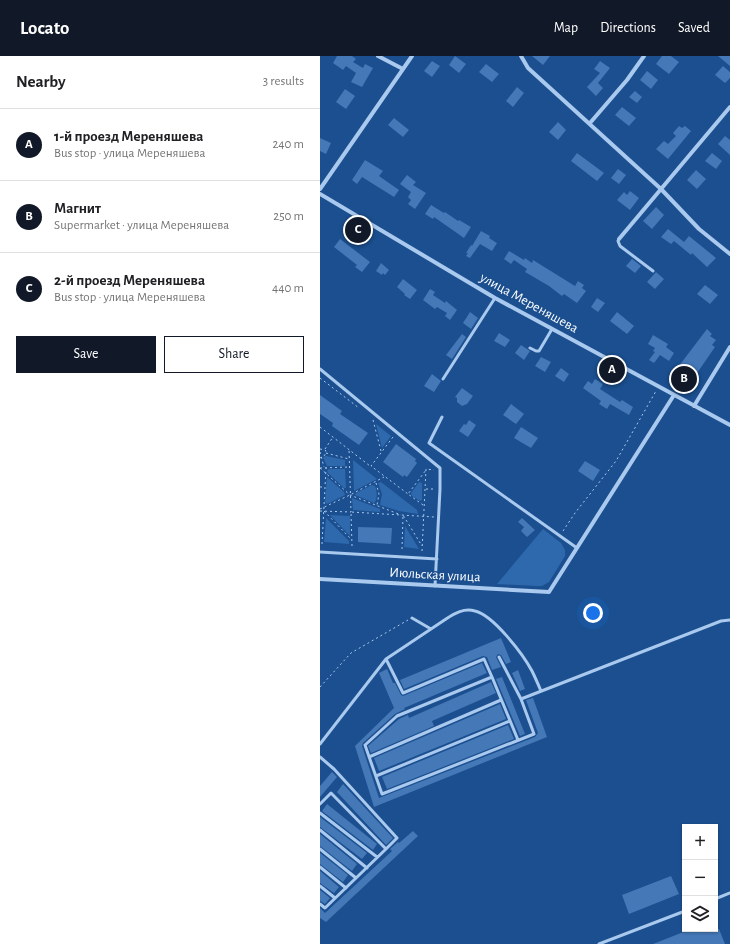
<!DOCTYPE html>
<meta charset="utf-8">
<style>
:root{--surface:#fff;--page:#f6f6f6;--text:#202124;--muted:#757577;--line:#e0e0e0;--accent:#111827}
body{margin:0;font-family:"Alegreya Sans",sans-serif;background:var(--page);color:var(--text)}
.controls{position:absolute;right:12px;bottom:12px;display:grid;overflow:hidden;border-radius:0px;box-shadow:0 1px 3px #0004}
.controls button{width:36px;height:36px;display:grid;place-items:center;padding:0;border:0;border-bottom:1px solid var(--line);background:var(--surface);color:var(--text);font:20px sans-serif}
.you{position:absolute;left:273px;top:557px;width:14px;height:14px;margin:-10px;border:3px solid #fff;border-radius:50%;background:#1a73e8;box-shadow:0 0 0 6px #1a73e833}
.badge{display:grid;place-items:center;width:26px;height:26px;border-radius:50%;background:var(--accent);color:#fff;font-size:13px;font-weight:700}
.pin{position:absolute;translate:-50% -50%;border:2px solid #fff;box-shadow:0 1px 4px #0006}
.list{margin:0;padding:0;list-style:none}
h2{display:flex;justify-content:space-between;align-items:center;height:52px;margin:0;padding:0 16px;font-size:17px}
h2 small{font-size:13px;font-weight:400;color:var(--muted)}
.list li{display:grid;grid-template-columns:26px 1fr auto;gap:12px;align-items:center;box-sizing:border-box;height:72px;padding:0 16px;border-top:1px solid var(--line)}
.list b{display:block;font-size:15px;white-space:nowrap}
.list p{margin:0;font-size:13px;white-space:nowrap;color:var(--muted)}
.list em{font-size:13px;font-style:normal;color:var(--muted)}
.actions{display:flex;gap:8px;padding:12px 16px}
.actions a{flex:1;padding:9px 0;border:1px solid var(--accent);border-radius:0px;text-align:center;font-size:14px;color:var(--accent)}
.actions .main{background:var(--accent);color:#fff}
.icon{flex:none;width:22px;height:22px;fill:none;stroke:currentColor;stroke-width:2;stroke-linecap:round;stroke-linejoin:round}
.map{position:relative;flex:none;width:410px;height:888px;overflow:hidden}
header{display:flex;align-items:center;gap:24px;box-sizing:border-box;height:56px;padding:0 20px;background:var(--accent);color:#fff}
header strong{font-size:19px}
nav{display:flex;gap:22px;margin-inline-start:auto;font-size:14px}
main{display:flex}
aside{flex:1;background:var(--surface)}
.map>svg:first-child{display:block}
</style>
<header>
<strong>Locato</strong>
<nav><a>Map</a><a>Directions</a><a>Saved</a></nav>
</header>
<main>
<aside>
<h2>Nearby<small>3 results</small></h2>
<ul class="list">
<li><span class="badge">A</span><div><b>1-й проезд Мереняшева</b><p>Bus stop · улица Мереняшева</p></div><em>240 m</em></li>
<li><span class="badge">B</span><div><b>Магнит</b><p>Supermarket · улица Мереняшева</p></div><em>250 m</em></li>
<li><span class="badge">C</span><div><b>2-й проезд Мереняшева</b><p>Bus stop · улица Мереняшева</p></div><em>440 m</em></li>
</ul>
<div class="actions"><a class="main">Save</a><a>Share</a></div>
</aside>
<div class="map">
<svg width="410" height="888" viewBox="0 0 410 888">
<rect width="100%" height="100%" fill="#1b4f8f"/>
<path fill="#2e69ad" d="M56 368 71 380 62 392Z
M6 400 25 404V410H7L3 401Z
M33 404 57 423 34 435Z
M9 413H25L26 432H24L8 417 7 415Z
M7 421 24 436 25 439 7 448 5 446Z
M61 426 97 454 98 458 79 455 60 449 62 438 58 427Z
M99 426 102 427V444L100 445 92 440 91 437Z
M52 429 55 430C57 435 58 443 54 447L35 439 36 437Z
M32 442 60 453V456L33 454Z
M10 459 30 460V480Z
M6 462 29 485V488L4 486Z
M85 470 99 493 84 491Z
M223 473 241 487 245 494V500L229 526 222 530H217L177 528Z"/>
<path fill="#4478b7" d="M17 0H32L36 3 33 6 43 12 45 8 53 12 42 31 31 26 36 17 26 10 23 14 13 7Z
M135 0 146 8 139 17 129 9Z
M212 0H230L223 9Z
M342 0H351L359 6 349 18 336 8Z
M398 0H410V10Z
M112 5 120 10 112 21 104 15Z
M280 5 290 12 278 27 283 32 276 40 267 31 280 17 274 13Z
M166 8 179 18 172 26 159 16Z
M403 10 410 16V22L405 27 395 19Z
M327 15 338 24 331 33 320 24Z
M197 31 204 37 193 51 186 45Z
M25 33 35 40 26 53 16 46Z
M315 35 322 41 317 47 309 41Z
M302 51 316 62 309 70 295 59Z
M74 62 89 74 83 81 68 69Z
M238 66 246 74 238 84 229 76Z
M359 70 362 72 365 70 371 75 348 103 336 93 344 85 348 88 356 80 353 77Z
M405 80 410 84V99L398 88Z
M0 82 11 87 6 98 0 95Z
M257 97 284 117 277 125 251 105Z
M392 97 402 105 396 113 385 105Z
M45 104 63 115 59 120 79 134 74 141 42 121 37 128 32 124Z
M298 113 306 119 299 128 291 122Z
M376 114 386 123 377 133 367 124Z
M87 119 96 126 93 129 106 137 95 153 88 148 91 144 88 141 91 136 80 128Z
M310 135 319 142 310 154 297 144 304 136 307 139Z
M111 149 124 157 125 156 138 165 139 164 151 171 144 182 114 161 113 163 105 158Z
M336 151 344 159 332 173 323 165Z
M348 173 364 186 369 180 396 202 387 211 372 197 371 199 354 185 351 188 341 181Z
M161 175 170 180 169 182 177 187 172 195 160 188 150 202 146 200 148 197H146L151 189 152 190Z
M20 183 50 206 42 216 35 211 37 209 14 191Z
M189 195 204 204 205 202 212 207 213 204 255 230 258 225 264 229 262 232 266 235 257 247 244 238 242 240 229 230 205 216 207 213 194 204 191 208 184 203Z
M312 203 321 210 315 217 306 210Z
M61 207 69 214 65 219 63 217 62 219 56 215Z
M336 216 344 223 335 233 327 226Z
M83 223 97 234 90 243 84 239 85 238 77 231Z
M385 229 398 239 390 248 377 238Z
M110 233 115 236 113 239 125 247 126 245 137 254 130 264 125 260 127 257 117 251 115 253 103 244Z
M277 242 285 247 278 256 271 251Z
M150 256 158 262 151 273 143 267Z
M297 256 314 270 307 278 290 265Z
M387 273 392 278 390 280 396 284 392 289 395 291 373 323 362 327 352 319Z
M179 277 190 284 185 291 174 285Z
M142 278 146 281 132 303 126 299Z
M333 279 348 288 346 291 354 297 349 305 340 299 334 307 329 304 335 296 333 295 335 292 328 288Z
M201 289 210 295 204 304 195 297Z
M221 301 231 306 225 316 215 310Z
M241 312 249 318 244 326 235 320Z
M112 318 121 325 114 336 104 330Z
M275 323 283 328 280 333 300 346 302 344 313 351 309 359 290 348 287 353 279 348 281 345 263 332 268 325 272 328Z
M142 332 153 340 147 348 142 350 137 346V342L135 341Z
M0 339 22 355 20 358 48 377 39 389 12 370 13 367 0 358Z
M191 348 204 358 196 368 183 359Z
M149 364 156 369 148 381 139 375 144 368 146 369Z
M201 371 218 382 211 392 194 382Z
M76 388 96 403 95 405 97 407 87 421 84 419 83 421 63 406Z
M265 405 280 414 273 425 258 415Z
M202 462 215 474 207 481 201 475 204 471 198 466Z
M38 471 72 472 71 488 38 486Z
M181 582 191 606 186 608 181 599 178 598 176 601 181 611 172 614 167 601 163 600 84 633 80 624Z
M162 607 167 617 84 652 85 653 75 658 43 687 42 690 59 742 215 681 218 677 206 644 213 642 227 681 54 751 35 690 74 652 59 617 67 613 73 627H75L81 639 83 640Z
M198 614 205 633 200 635 192 617Z
M182 621 205 678 200 680 176 623Z
M171 626 176 637 112 665 114 670 51 697 48 690 79 663 88 659 89 662Z
M180 648 186 663 59 715 54 702Z
M188 669 194 683 67 733 62 721Z
M12 716 17 721 0 741V730Z
M23 728 73 782 66 789 17 736Z
M7 748 57 788 53 794 2 755Z
M0 761 47 797 42 803 0 771Z
M93 775 98 780 6 866 0 862V852L5 857 72 795 70 793 78 786 79 787Z
M0 778 37 808 32 815 0 790Z
M0 797 28 819 23 826 0 808Z
M0 815 19 831 14 837 0 827Z
M351 820 359 838 309 858 302 839Z
M0 834 10 842 5 848 0 845Z
M371 873H399L405 888H333Z"/>
<g fill="none" stroke-linecap="round" stroke-linejoin="round">
<path stroke="#a9c9ee" stroke-width="1" stroke-dasharray="2 3" stroke-linecap="butt" d="M0 322 39 352
M53 364 61 395
M0 371 50 410
M73 381 51 410 88 438
M0 393 5 394 6 395 5 399 0 402
M5 393 13 381
M0 396 4 411
M6 397 29 403
M0 412 30 439 81 459
M0 412 29 411
M56 427 59 438 57 449
M0 431H4
M106 433H114
M103 449 88 438 106 414
M0 453 30 439 64 421
M0 455 31 456 29 393
M4 455 31 483
M243 475 255 457 296 405 336 335
M2 488 6 412
M32 490 31 456 114 461
M82 493 83 459 102 490
M102 495 106 413 114 414
M0 631 31 597 88 564"/>
<path stroke="#a9c9ee" stroke-width="3" d="M299 183 298 185 300 190 333 215
M210 292 216 295H219L232 273
M0 313 120 412V433L115 530
M123 323 175 242
M122 361 109 387 257 492
M0 496 117 503
M92 562 111 573
M179 601 201 643
M66 603 83 637 164 603 172 621
M198 684 172 621 77 660 45 689 62 738 214 678 201 643 401 565 410 564
M0 688 66 603 126 563C135 557 144 552 155 555 173 559 203 598 212 615 215 621 218 628 221 635
M0 701 14 713 77 782 66 793
M49 701 181 644
M56 720 190 665
M0 748 11 737 66 793 5 852 0 848
M0 757 57 801
M0 774 47 812
M0 793 36 822
M0 811 26 832
M0 830 15 842
M395 843 410 837
M279 888 365 855"/>
<path stroke="#a9c9ee" stroke-width="4" d="M58 0 83 13
M201 0 208 12 341 133 379 173 410 198
M270 67 307 24 324 0
M0 133 92 0
M0 138 175 242 410 369
M299 183 410 51
M374 350 410 291
M0 523 229 536 354 339"/>
</g>
<g text-anchor="middle" dominant-baseline="central" stroke-width="3" stroke-linejoin="round" paint-order="stroke">
<g font-size="14" fill="#fff" stroke="#1b4f8f">
<text transform="translate(209 247) rotate(29)">улица Мереняшева</text>
<text transform="translate(115 519) rotate(3)">Июльская улица</text>
</g>
</g>
</svg>
<div class="controls">
<button>+</button>
<button>−</button>
<button><svg class="icon" aria-label="layers" viewBox="0 0 24 24"><path d="M12 4l9 5-9 5-9-5zM3 14l9 5 9-5"/></svg></button>
</div>
<div class="you"></div>
<div class="pin badge" style="left:292px;top:314px">A</div>
<div class="pin badge" style="left:364px;top:323px">B</div>
<div class="pin badge" style="left:38px;top:174px">C</div>
</div>
</main>
